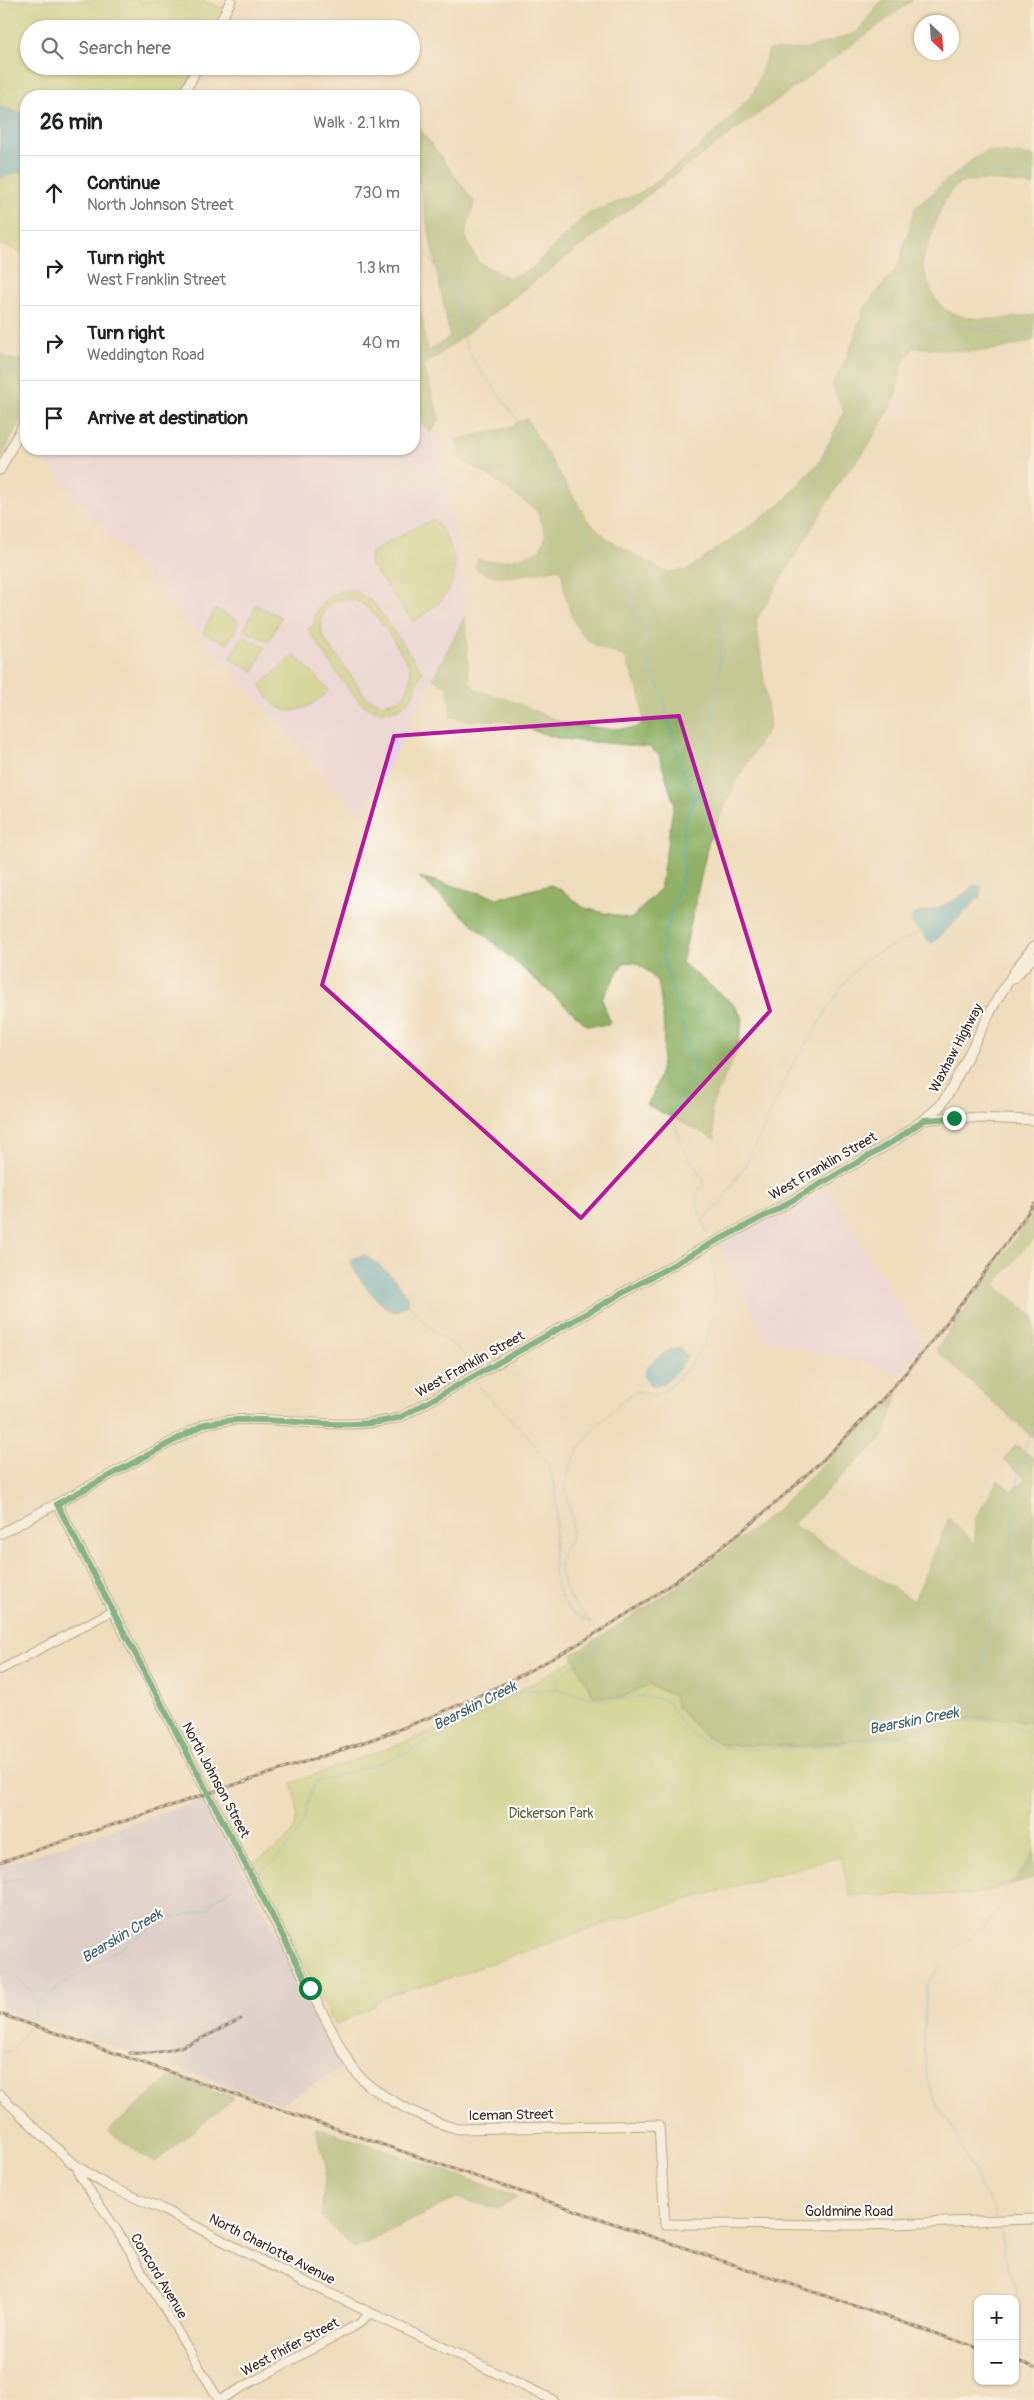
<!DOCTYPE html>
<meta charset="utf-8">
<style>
:root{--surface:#fff;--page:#f2f2f2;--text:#202124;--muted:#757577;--line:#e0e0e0}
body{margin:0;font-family:Pangolin,sans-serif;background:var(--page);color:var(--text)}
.controls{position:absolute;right:15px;bottom:15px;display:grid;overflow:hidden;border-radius:10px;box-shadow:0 1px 4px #0004}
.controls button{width:45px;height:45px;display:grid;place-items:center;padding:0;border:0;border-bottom:1px solid var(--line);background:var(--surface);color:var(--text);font:25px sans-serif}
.compass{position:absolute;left:914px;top:15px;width:45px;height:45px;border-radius:50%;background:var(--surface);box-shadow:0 1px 4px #0004;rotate:155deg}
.stop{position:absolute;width:15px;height:15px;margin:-11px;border:4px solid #0b8043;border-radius:50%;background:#fff}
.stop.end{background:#0b8043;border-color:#fff;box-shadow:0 1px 5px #0008}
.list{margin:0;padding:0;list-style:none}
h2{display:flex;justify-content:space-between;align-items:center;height:65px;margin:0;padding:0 20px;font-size:21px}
h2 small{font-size:16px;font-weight:400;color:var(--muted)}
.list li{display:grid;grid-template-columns:32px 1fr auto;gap:15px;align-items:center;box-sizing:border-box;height:75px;padding:0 20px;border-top:1px solid var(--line)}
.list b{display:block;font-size:19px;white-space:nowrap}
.list p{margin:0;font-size:16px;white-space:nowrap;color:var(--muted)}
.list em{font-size:16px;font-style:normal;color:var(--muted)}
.icon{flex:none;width:28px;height:28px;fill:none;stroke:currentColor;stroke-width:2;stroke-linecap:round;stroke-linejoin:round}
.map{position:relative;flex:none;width:1034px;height:2400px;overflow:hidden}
.search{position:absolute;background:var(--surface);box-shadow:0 1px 4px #0004;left:20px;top:20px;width:400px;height:55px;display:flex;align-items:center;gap:12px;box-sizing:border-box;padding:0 18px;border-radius:28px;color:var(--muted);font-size:19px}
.panel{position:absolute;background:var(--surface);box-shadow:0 1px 4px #0004;left:20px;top:90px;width:400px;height:365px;border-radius:20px}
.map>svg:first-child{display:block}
</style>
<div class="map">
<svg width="1034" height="2400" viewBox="0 0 1034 2400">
<rect width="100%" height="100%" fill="#fff"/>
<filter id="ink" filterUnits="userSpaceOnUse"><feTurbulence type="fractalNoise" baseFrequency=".02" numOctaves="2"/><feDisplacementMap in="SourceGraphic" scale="10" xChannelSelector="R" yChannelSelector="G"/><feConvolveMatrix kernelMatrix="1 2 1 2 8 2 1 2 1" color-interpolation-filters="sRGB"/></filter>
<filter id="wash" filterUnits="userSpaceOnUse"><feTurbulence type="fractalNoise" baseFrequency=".0096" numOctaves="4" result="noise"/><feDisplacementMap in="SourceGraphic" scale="20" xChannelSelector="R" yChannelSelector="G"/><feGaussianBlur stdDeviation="1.12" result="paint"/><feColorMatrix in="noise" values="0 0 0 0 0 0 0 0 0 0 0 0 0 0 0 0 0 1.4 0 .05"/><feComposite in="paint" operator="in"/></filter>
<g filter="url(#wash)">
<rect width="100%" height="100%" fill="#edb"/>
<path fill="#e6d2f0" d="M414 416 443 445 465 593V616L362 818 34 449H414Z
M828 1188 924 1346 898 1377 893 1370 768 1341 717 1246Z"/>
<path fill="#c8bfd8" d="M205 1799 346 2066 280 2104 93 2040 0 2011V1866Z"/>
<path fill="#b6ce73" stroke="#787c48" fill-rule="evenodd" d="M0 0H202L224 9 214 29H29V66H196L181 96H26V254L0 244Z
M434 519C467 561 460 596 413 621L370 564 371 553 390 541Z
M343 591H354L373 602 423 673C414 679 417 698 401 707 389 714 374 712 364 705 348 694 321 647 308 629L313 626C316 608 324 595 343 591ZM345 598C372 598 393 642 408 663 414 678 410 690 399 700L381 704 366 697 323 637C317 619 325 602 345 598Z
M256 605 281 617 269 642 244 630Z
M215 609 239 621 228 644 203 633Z
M242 636 265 647 254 671 230 659Z
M293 656 297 657 329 690C303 715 278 722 261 685Z
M574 1659 593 1696 620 1698 649 1685 674 1696 677 1707 706 1737 725 1745 803 1746 896 1735 953 1719 995 1718 1031 1723 1034 1726V1852L1014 1883 975 1894 850 1896 841 1856 610 1922 446 1979 392 1994 375 2002 376 2005 335 2025 250 1864C262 1857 276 1850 287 1840 301 1828 297 1798 292 1783L451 1725 537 1681Z"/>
<path fill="#90b165" stroke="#666e42" d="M882 0H913L641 200 424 366 439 419 431 433 414 416V308L420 302 427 352 450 337 414 158V121L474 202 465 236 478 262 509 278 530 270 584 216 642 192 697 150 753 94 769 50 807 49 856 33Z
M987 151 1034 156V186C1011 182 984 177 961 183 943 187 928 247 922 264 926 277 932 298 942 307 963 325 1008 318 1034 315V340C1013 347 990 352 968 351 949 351 932 347 913 348L901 365 896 396 869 445 841 480 756 620 770 726 739 776 709 840 682 963 732 1003 743 1018 737 1051 711 1107 715 1139 647 1105C666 1074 666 1035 661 1000 660 995 660 986 657 982 652 973 642 967 634 962L623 963 602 999 610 1022 607 1025H587L419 877 498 898 551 885 563 891 584 908 631 919 660 889 674 803 659 755 650 747 561 739 501 720H469L451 717 448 687 433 678 465 616 469 681 476 690 509 700 566 724 611 729 635 728 643 722 641 697 625 657C613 652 600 649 589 641 569 626 565 591 561 568 535 571 496 586 475 567L478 559C500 565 520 558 540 550L546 535 537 511 484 472 464 462 456 440 511 427 526 418 588 521 610 541 666 572 687 570 781 504 820 461 844 412 832 385 848 355 865 306 898 267 915 208 973 159Z
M0 354 11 359 26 361V409L0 460Z
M1034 1212V1240L1025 1247 995 1285 1034 1317V1439L936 1350Z
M898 1392 885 1435 792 1524 914 1601 949 1518 975 1544V1519L998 1480 1011 1491 1026 1479 1004 1459 1016 1445 1034 1459V1726L1031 1723 995 1718 953 1719 896 1735 803 1746 725 1745 706 1737 677 1707 674 1696 650 1685 620 1698 593 1696 572 1655 676 1588 774 1513Z
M1034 1852V1878L1014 1883Z
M170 2077 234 2098 154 2163 108 2131Z
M315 2127 439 2168 519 2197 498 2209 456 2198 354 2249 321 2216 326 2165Z"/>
<path fill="#46a7c5" stroke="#406872" d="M0 107 26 115V172H17L0 179Z
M974 885 981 886 980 897 932 944 911 922 912 915C935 910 957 902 974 885Z
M363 1255C377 1261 410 1289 408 1304L395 1312C383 1311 349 1270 351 1259Z
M680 1348 687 1356C681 1367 665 1391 650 1385L644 1375C646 1363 668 1348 680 1348Z"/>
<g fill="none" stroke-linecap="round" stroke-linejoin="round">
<path stroke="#46a7c5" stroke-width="1" d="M422 248 439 271 458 305 464 339 473 360 552 467 564 495 591 540 614 565 632 596 649 640 651 668 663 696 679 761 693 797 692 805
M870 348 872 309 879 300 904 281 910 256 921 236 936 189 942 182 963 172 1001 174 1034 185
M0 368H26
M703 1220 721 1204 724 1197 748 1161 792 1066 842 986 867 958 919 933
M708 1235 696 1202 697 1192 704 1185 703 1180C692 1163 665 1122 676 1102 685 1086 694 1086 694 1065L662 955 664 937 683 875 684 826 689 809 703 786 709 766 712 723 719 677 720 633 723 611 733 596 751 587 758 580 763 568 768 538 774 534 799 530 807 524 810 515V491L823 466 827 445 850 426 862 408 858 375 870 349C891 334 932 323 958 326 989 329 1001 338 1034 330
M408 1304 426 1324 463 1353 472 1370
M479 1387C504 1415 535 1436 550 1471 569 1512 537 1570 568 1608 573 1614 583 1618 590 1623
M592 1624C576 1607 553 1580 562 1554 566 1545 572 1540 572 1530 573 1514 566 1500 566 1485 567 1452 610 1410 634 1392 642 1391 650 1397 657 1394 666 1391 675 1382 681 1375 717 1338 719 1301 712 1253
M557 1688 558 1678 595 1649 600 1640
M872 1739 876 1727 864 1706 862 1696C866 1689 870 1684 879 1682 885 1680 895 1684 901 1685 930 1690 967 1695 983 1663 991 1647 986 1630 990 1614L1007 1596 1010 1587 1011 1572 1008 1550 1014 1532 1012 1523 1016 1489 1027 1441 1034 1430
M259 1872C283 1857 299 1838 306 1811 309 1800 310 1790 317 1781L377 1764 418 1747 490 1711 518 1693 534 1690 557 1689 602 1700H618L641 1696 660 1698 668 1703 683 1725 695 1737 712 1745 730 1749 804 1748 893 1738 954 1722 985 1720 1009 1725 1024 1731 1034 1739
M0 1883 22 1879
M955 1949 972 1938 988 1922 1001 1905 1013 1879 1034 1859
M941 1966 927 1984 923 2036 926 2072 937 2106 954 2129 982 2191 994 2208 996 2217
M0 1969C28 1985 48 1995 27 2028 22 2036 18 2044 11 2051L0 2052
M37 2004 63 1984 166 1919 209 1909 214 1900 244 1881
M999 2225 1004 2254 1020 2301"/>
</g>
</g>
<g filter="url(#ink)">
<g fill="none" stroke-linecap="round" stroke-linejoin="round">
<g stroke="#7a6955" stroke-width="10">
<path id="tertiary" d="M0 1670 112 1611
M77 2167 79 2175 117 2230 219 2400
M219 2400 360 2323 370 2313"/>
</g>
<g stroke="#7a6955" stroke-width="11">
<path id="secondary" d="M217 29 231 0
M183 96 198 66
M0 470 26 419
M1013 979 1034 957
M924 1120 951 1117 1034 1120
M57 1504 344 2054C350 2064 357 2075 365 2082 387 2101 431 2122 458 2129L659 2125 665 2224 866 2225 1034 2219
M0 1534 205 1424C269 1409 337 1436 401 1417L705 1247 772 1212 894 1141 926 1118 941 1105 951 1089 996 1001 1018 966 1034 946
M0 2095 72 2163 108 2186 160 2208 264 2262 553 2400"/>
</g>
<use href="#tertiary" stroke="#fff" stroke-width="8"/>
<use href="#secondary" stroke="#fff" stroke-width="9"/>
<g stroke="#3b2a1e" stroke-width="3">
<path id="rail" d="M0 1862C82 1835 164 1808 246 1781 300 1763 355 1747 408 1726 590 1655 756 1538 887 1394 941 1334 988 1269 1034 1204
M0 2014 978 2348
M130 2053C176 2056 201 2038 241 2019
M1015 2360 1034 2367"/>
</g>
<use href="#rail" stroke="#fff" stroke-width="1" stroke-dasharray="4" stroke-linecap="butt"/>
</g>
</g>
<g fill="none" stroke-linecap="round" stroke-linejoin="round" filter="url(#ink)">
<path stroke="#0b8043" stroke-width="6" d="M310 1988 57 1504 205 1424C269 1410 337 1436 401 1417L705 1247 774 1211 894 1141 924 1120 954 1118"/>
</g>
<path d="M0 0H1034V2400H0ZM679 716 770 1011 581 1218 322 985 394 736Z" fill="#edb" fill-opacity=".55" fill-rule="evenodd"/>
<path fill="none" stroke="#b5179e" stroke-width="4" stroke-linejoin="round" d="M679 716 770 1011 581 1218 322 985 394 736Z"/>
<g text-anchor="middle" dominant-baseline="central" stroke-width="4" stroke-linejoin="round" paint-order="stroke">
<g font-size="14" fill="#3b2a1e" stroke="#fff">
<text transform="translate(956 1048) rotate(-62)">Waxhaw Highway</text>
<text transform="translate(823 1166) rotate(-30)">West Franklin Street</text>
<text transform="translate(470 1364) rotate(-29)">West Franklin Street</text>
<text transform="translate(216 1780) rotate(62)">North Johnson Street</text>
<text transform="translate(511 2115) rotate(-1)">Iceman Street</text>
<text x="849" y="2211">Goldmine Road</text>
<text transform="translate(272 2249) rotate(27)">North Charlotte Avenue</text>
<text transform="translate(159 2276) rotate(59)">Concord Avenue</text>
<text transform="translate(290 2347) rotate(-28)">West Phifer Street</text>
</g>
<g font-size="14" fill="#605b38" stroke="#fff">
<text x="551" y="1813">Dickerson Park</text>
</g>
<g font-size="15" font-style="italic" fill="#406269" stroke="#fff">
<text transform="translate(475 1706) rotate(-27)">Bearskin Creek</text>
<text transform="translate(914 1721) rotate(-11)">Bearskin Creek</text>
<text transform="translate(122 1936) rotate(-31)">Bearskin Creek</text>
</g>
</g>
</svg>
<div class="controls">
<button>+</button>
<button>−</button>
</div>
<svg class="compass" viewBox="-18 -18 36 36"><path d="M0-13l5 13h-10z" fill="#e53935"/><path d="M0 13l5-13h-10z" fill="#757577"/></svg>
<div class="stop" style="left:310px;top:1988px"></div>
<div class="stop end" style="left:954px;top:1118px"></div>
<div class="search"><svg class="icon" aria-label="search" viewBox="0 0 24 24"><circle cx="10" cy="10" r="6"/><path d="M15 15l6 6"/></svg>Search here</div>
<section class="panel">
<h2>26 min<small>Walk · 2.1 km</small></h2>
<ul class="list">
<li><svg class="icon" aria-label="ahead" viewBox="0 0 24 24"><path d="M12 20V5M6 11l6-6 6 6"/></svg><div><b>Continue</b><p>North Johnson Street</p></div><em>730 m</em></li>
<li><svg class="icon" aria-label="right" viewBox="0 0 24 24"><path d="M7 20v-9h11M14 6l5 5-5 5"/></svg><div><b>Turn right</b><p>West Franklin Street</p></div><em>1.3 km</em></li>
<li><svg class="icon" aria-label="right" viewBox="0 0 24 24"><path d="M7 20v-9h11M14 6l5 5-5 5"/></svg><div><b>Turn right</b><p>Weddington Road</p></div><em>40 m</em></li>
<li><svg class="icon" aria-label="arrive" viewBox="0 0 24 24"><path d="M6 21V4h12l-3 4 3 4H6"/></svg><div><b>Arrive at destination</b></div></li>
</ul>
</section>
</div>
